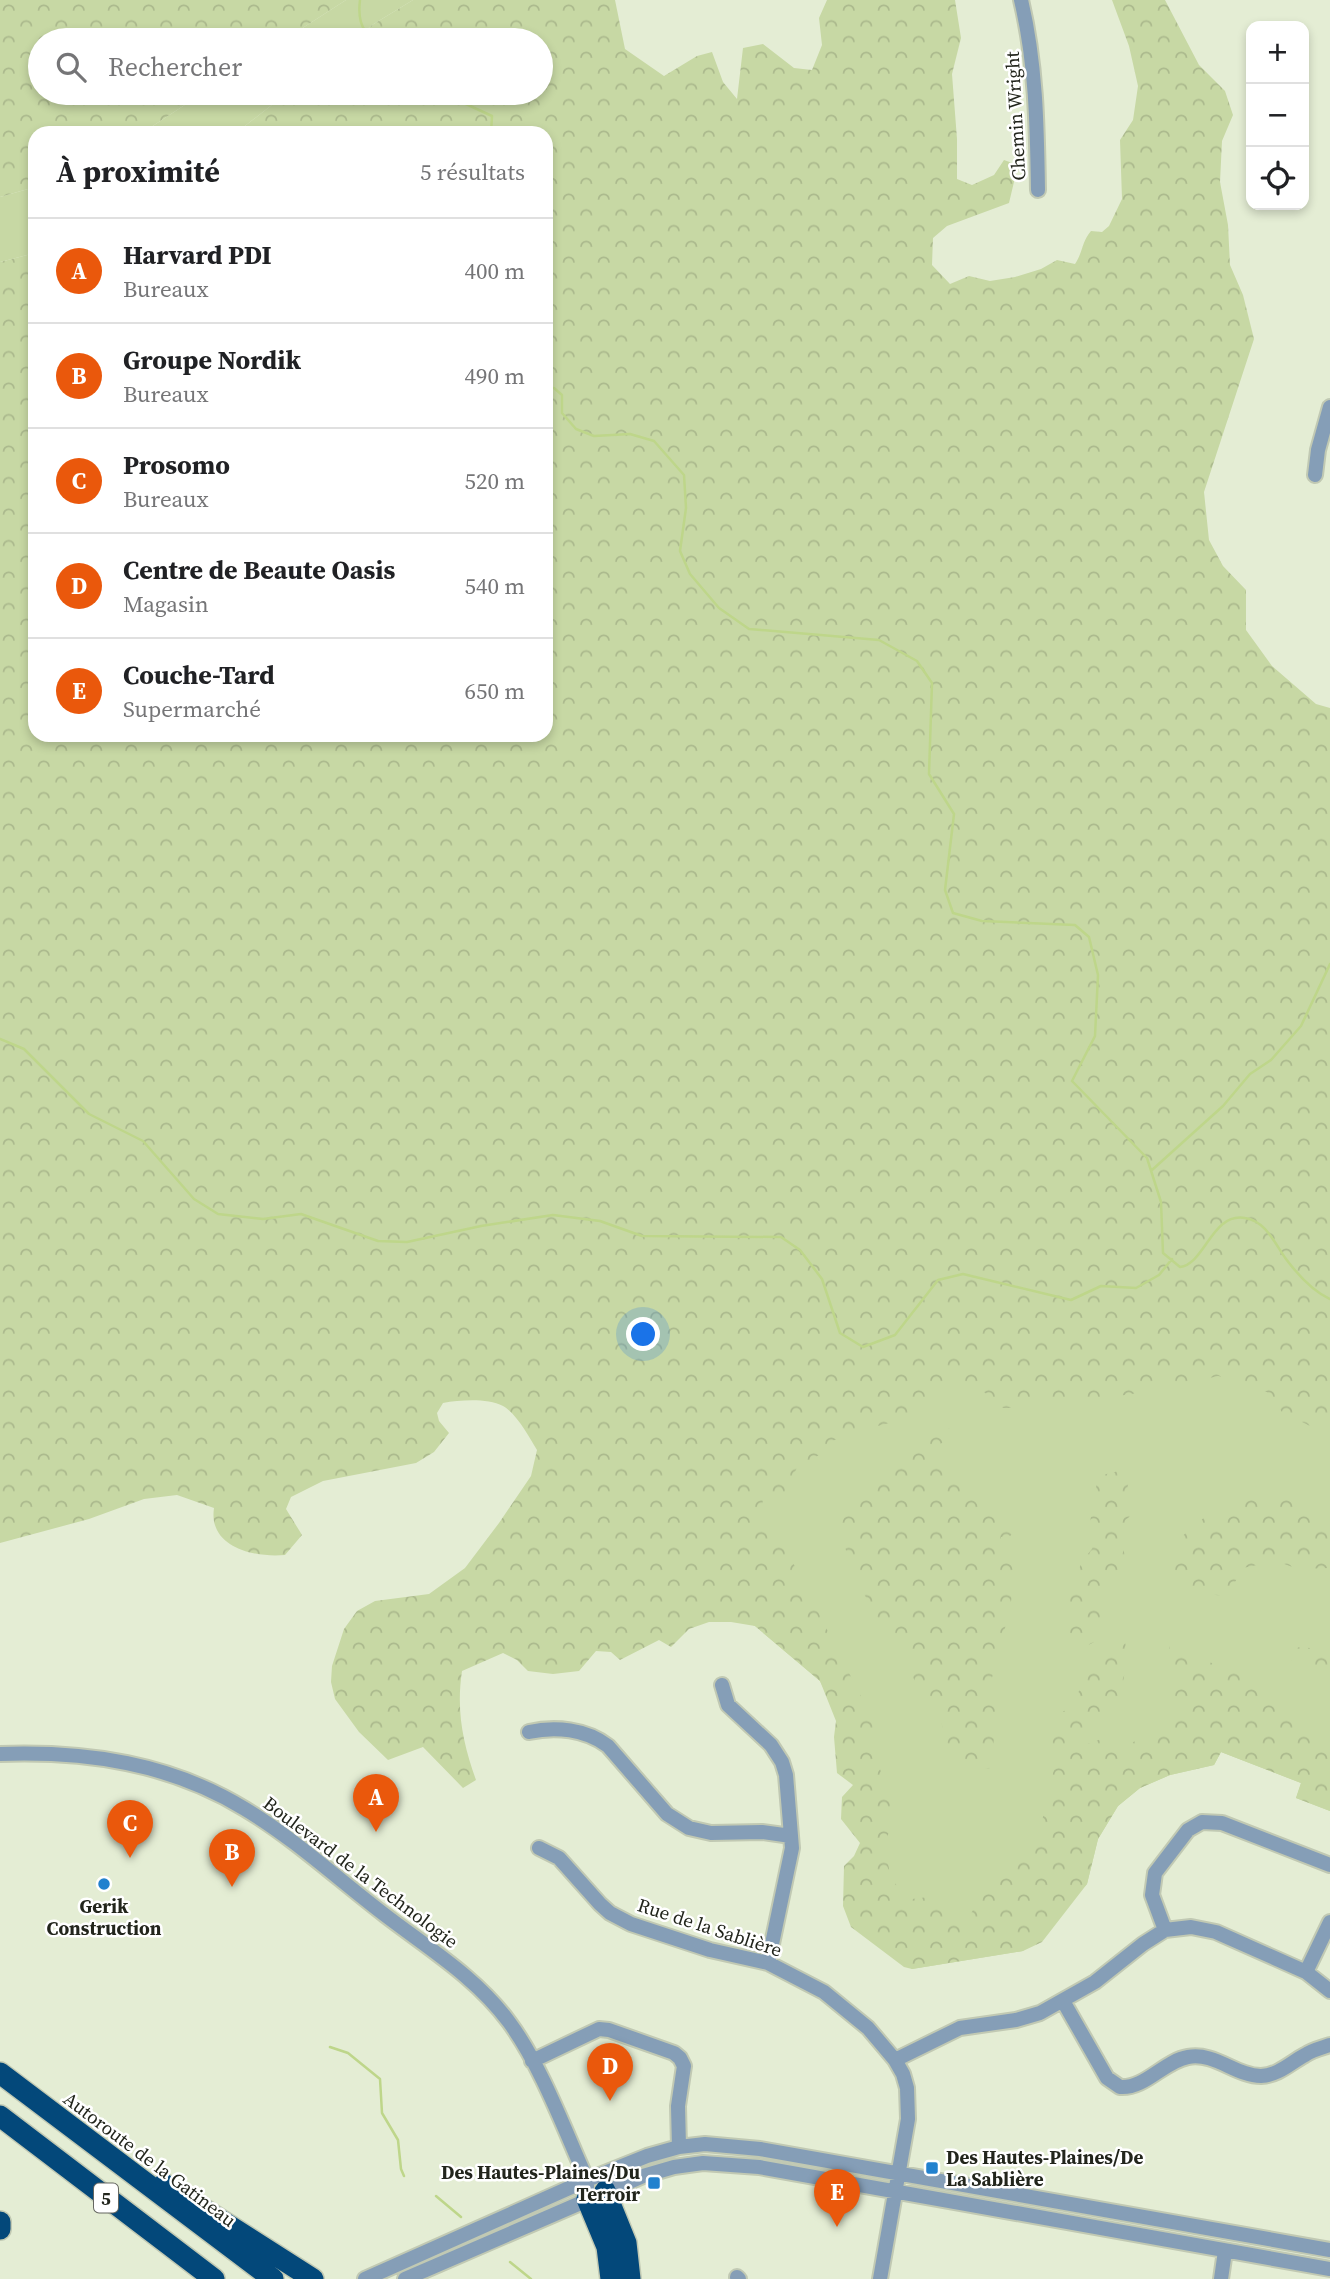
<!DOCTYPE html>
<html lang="fr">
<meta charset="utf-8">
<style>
:root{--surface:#fff;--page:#f6f6f6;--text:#202124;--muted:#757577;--line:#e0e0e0;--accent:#ea580c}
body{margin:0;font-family:"Source Serif 4",serif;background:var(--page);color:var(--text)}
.controls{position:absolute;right:21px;top:21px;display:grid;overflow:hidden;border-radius:14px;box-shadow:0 4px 10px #0003}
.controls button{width:63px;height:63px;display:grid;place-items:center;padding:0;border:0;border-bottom:2px solid var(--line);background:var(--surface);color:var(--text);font:35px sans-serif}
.you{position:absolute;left:644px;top:1335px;width:24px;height:24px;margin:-18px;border:5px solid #fff;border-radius:50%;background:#1a73e8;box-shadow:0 0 0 10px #1a73e833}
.badge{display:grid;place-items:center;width:46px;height:46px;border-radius:50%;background:var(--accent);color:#fff;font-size:23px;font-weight:700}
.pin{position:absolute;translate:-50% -58px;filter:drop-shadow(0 2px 4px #0008)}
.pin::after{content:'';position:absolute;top:37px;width:24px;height:21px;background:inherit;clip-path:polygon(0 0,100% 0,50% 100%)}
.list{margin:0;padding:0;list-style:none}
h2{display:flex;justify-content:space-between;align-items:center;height:91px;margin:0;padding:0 28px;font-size:30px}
h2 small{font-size:23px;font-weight:400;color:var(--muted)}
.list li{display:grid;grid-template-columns:46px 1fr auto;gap:21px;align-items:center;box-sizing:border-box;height:105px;padding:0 28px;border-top:2px solid var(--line)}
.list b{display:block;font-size:26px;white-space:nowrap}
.list p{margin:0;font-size:23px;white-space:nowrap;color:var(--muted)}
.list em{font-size:23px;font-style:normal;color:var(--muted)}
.icon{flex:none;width:38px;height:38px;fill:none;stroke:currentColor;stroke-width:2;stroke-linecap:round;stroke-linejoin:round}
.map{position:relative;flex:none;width:1330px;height:2279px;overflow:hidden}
.search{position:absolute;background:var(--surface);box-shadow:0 4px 10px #0003;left:28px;top:28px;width:525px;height:77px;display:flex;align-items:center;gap:18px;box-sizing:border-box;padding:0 24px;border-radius:38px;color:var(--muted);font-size:26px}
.panel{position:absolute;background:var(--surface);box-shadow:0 4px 10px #0003;left:28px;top:126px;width:525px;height:616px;border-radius:21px}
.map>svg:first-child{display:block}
</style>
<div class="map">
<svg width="1330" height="2279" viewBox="0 0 1330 2279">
<defs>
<pattern id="forest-crowns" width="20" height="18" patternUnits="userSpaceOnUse" patternTransform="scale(1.75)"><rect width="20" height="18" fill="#c7d8a4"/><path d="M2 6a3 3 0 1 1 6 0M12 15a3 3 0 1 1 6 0" fill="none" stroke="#abb98d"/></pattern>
</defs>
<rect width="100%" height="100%" fill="#e4edd4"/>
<path fill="#c7d8a4" d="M346 0H413L372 25 355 40H284Z
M203 93H287L236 133H142Z
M35 187V253L0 262V197Z
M781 1237 1330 1299V1811L1296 1798 1301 1783 1221 1752 1214 1765 1170 1775 1140 1788 1118 1806 1098 1839 1087 1884 1023 1951 912 1969 852 1917 865 1848 852 1745 820 1681 755 1626 711 1605Z"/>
<path fill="url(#forest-crowns)" d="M0 0H346L284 40H40V93H203L142 133H35V187L0 197Z
M413 0H615L625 49 664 76 697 56 712 52 723 82 737 99 743 48 763 44 794 68 812 70 822 45 819 18 827 0H955L961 38 952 74 957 139V179L972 185 994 175 1004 160 1018 165 1009 203 947 226 933 238 932 265 950 284 969 276 990 281 1015 277 1041 269 1057 260 1075 264C1083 252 1082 241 1091 231L1102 232 1109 226 1122 199 1120 140 1133 120 1138 86 1129 46 1112 0H1165L1199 65 1225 91 1233 115 1222 141 1220 182 1228 225 1230 265 1243 295 1254 339 1204 492 1209 540 1223 566 1246 590V630L1272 666 1316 704 1330 708V1436L1282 1412 1267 1392 1245 1386 1237 1380 1218 1376 1159 1390 1097 1399H1055L1020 1408H1003L984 1392 970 1386H946L935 1403 905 1419 850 1433 828 1443 819 1455 797 1468 792 1477V1499L782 1501 770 1494 763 1499 761 1516 783 1543 874 1722 876 1756 890 1801 891 1827 884 1845 891 1878 901 1891 912 1899 937 1896C945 1903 944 1914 952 1922L961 1924 967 1920 992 1878 1014 1864 1029 1851 1039 1834 1054 1769 1052 1730 1046 1716 1071 1709C1087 1672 1093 1663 1125 1639 1128 1667 1123 1701 1104 1723 1098 1729 1088 1733 1081 1738V1746L1107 1737 1117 1751 1168 1723 1176 1702 1168 1656 1170 1645 1200 1660 1236 1669 1263 1685 1322 1742 1330 1746V1811L1296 1798 1301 1783 1221 1752 1214 1765 1170 1775 1140 1788 1118 1806 1098 1839 1087 1884 1042 1942 1023 1951 912 1969 904 1967 851 1927 843 1906 844 1866 854 1856 860 1843 841 1819 842 1797 853 1785 837 1773 834 1737 836 1721 820 1681 755 1626 731 1622H709L689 1629 671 1647 659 1640 620 1660 611 1652 596 1651 579 1671 553 1674 528 1671 517 1660 503 1653 462 1671C456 1711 463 1743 476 1780L463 1788 423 1747 388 1760 359 1732 335 1699 331 1682 332 1666 344 1629 357 1611 375 1601 429 1594 465 1568 499 1523 531 1476 537 1450C530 1438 516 1413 503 1406 487 1398 461 1400 443 1403L437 1413 439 1421 449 1433 434 1452 416 1463 323 1481 291 1497 286 1509 302 1535 285 1555C254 1558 208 1547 214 1508L177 1495 144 1499 89 1519 0 1543V262L35 253V735H546V133H236L287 93H541V40H355L372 25Z
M955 1428 950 1439 938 1445V1456L967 1481 972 1498 978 1505 1003 1512 1014 1519 1015 1531 1010 1536 1001 1537 1000 1546 1016 1564 1010 1609 989 1689 997 1706 991 1768 973 1771 957 1765 945 1738 938 1707 915 1682 901 1644 880 1622 851 1571 840 1526 858 1490 876 1477 901 1467 910 1444 938 1430Z
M1127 1469 1130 1476 1127 1490 1133 1506 1132 1514 1126 1520 1123 1549 1128 1565 1101 1591C1101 1596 1099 1602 1102 1608 1104 1613 1108 1617 1107 1623 1105 1641 1082 1651 1067 1647L1066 1604 1068 1597 1089 1582 1078 1572 1082 1561 1092 1549 1089 1528 1098 1476Z
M1285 1491 1330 1516V1568L1298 1569 1276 1561 1243 1568 1227 1596C1200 1595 1188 1585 1168 1569L1174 1543 1206 1516 1254 1497Z
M1291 1647 1330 1649V1679L1291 1660Z"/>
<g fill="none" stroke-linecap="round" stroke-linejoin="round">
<path stroke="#bed68a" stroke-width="2.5" d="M360 0C358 16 360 29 373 40
M442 93 492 116 491 133
M546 388H554L562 395V413L576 429 594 436 630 434 654 441 684 475 686 508 680 551 690 574 719 608 749 629 879 640 917 661 932 683 929 774 954 814 945 890 953 913 982 921 1075 925 1089 937 1098 975 1095 1036 1072 1081 1147 1158 1161 1202 1163 1253 1180 1267C1205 1264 1212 1212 1245 1218 1266 1221 1275 1244 1286 1259 1298 1275 1312 1291 1330 1299
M0 1039 24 1049 89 1114 143 1141 194 1199 218 1214 263 1219 301 1214 378 1241 407 1242 481 1226 553 1215 600 1221 642 1236 781 1237 800 1250 822 1279 840 1333 863 1347 895 1335 938 1280 963 1274 1071 1300 1101 1286 1136 1288 1159 1275 1172 1259
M1152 1170 1223 1106 1250 1074 1271 1060 1301 1026 1330 964
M330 2047 348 2053 380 2079 382 2113 398 2140 401 2169 404 2176
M436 2196 461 2217
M510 2262 531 2279"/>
<g stroke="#c1c9b3" stroke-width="18">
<path id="minor" d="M1021 0C1036 63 1037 125 1038 190
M1315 475 1318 450 1330 407
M722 1685 728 1705 771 1745 782 1762 786 1775 792 1848 768 1963
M529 1732C555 1726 586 1729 608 1746L667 1814 689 1828 711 1833 762 1832 791 1836
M0 1754C87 1751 170 1763 245 1809 295 1839 339 1880 385 1915 428 1948 477 1978 509 2022 541 2065 565 2131 587 2180V2187
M539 1848 559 1858 600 1904 610 1913 631 1924 710 1950 768 1963 824 1992 868 2028 895 2060 903 2074 907 2088 908 2119 880 2279
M1165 1930 1152 1895 1155 1873 1188 1830 1202 1822 1222 1823 1330 1865
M1306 1972 1330 1922
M1063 2001 1107 2078 1120 2087C1145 2089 1164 2061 1188 2057 1215 2052 1236 2076 1261 2076 1279 2075 1290 2063 1305 2055 1312 2050 1321 2048 1330 2045
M895 2060 960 2028 1016 2020 1040 2013 1095 1982 1143 1944 1165 1930 1191 1927 1216 1932 1306 1972 1330 1991
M532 2061 599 2029 609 2030 674 2053 680 2058 684 2066 678 2106 679 2147
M737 2277 739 2279
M365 2279 587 2180 647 2156 679 2147 705 2144 760 2149 1330 2250
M405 2279 643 2176 674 2167 703 2163 759 2167 1330 2269
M1221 2279 1225 2251"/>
</g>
<g stroke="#c1c9b3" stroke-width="24">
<path id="highway" d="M0 2073 273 2279
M0 2116 214 2279
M164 2184 313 2279
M605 2191 626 2243 630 2279
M587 2199 607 2247 611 2279
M0 2222V2229"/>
</g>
<use href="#minor" stroke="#859eb7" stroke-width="14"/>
<use href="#highway" stroke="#03487a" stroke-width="21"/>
</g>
<g fill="#2281ce" stroke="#fff" stroke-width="2.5">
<circle cx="104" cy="1884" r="7"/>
<rect x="925" y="2161" width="14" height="14" rx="3.5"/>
<rect x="647" y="2176" width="14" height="14" rx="3.5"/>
</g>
<g text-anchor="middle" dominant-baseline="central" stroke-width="5" stroke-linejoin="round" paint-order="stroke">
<rect fill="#fff" stroke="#646660" stroke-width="2" x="94" y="2183.5" width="24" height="29" rx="5"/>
<g font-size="18" font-weight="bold" fill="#22251c">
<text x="106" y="2198">5</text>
</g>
<g font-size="19" fill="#22251c" stroke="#fff">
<text transform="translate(1015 116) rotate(-93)">Chemin Wright</text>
<text transform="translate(361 1872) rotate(37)">Boulevard de la Technologie</text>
<text transform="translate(710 1927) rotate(18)">Rue de la Sablière</text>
<text transform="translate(150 2159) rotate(37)">Autoroute de la Gatineau</text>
</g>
<g font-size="19" font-weight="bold" fill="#22251c" stroke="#fff">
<text x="104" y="1906">Gerik<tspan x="104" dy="22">Construction</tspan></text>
<text x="946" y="2157" text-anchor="start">Des Hautes-Plaines/De<tspan x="946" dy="22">La Sablière</tspan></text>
<text x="640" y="2172" text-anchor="end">Des Hautes-Plaines/Du<tspan x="640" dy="22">Terroir</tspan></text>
</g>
</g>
</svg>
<div class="controls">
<button>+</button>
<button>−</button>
<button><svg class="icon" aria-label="locate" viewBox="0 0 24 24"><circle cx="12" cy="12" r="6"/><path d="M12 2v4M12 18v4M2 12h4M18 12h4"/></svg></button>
</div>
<div class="you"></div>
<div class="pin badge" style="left:376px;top:1832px">A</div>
<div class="pin badge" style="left:232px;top:1887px">B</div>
<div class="pin badge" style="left:130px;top:1858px">C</div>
<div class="pin badge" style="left:610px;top:2101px">D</div>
<div class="pin badge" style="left:837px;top:2227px">E</div>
<div class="search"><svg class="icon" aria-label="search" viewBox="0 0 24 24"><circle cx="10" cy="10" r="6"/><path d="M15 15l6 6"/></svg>Rechercher</div>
<section class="panel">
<h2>À proximité<small>5 résultats</small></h2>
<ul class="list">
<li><span class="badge">A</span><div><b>Harvard PDI</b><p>Bureaux</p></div><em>400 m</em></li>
<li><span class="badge">B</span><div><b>Groupe Nordik</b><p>Bureaux</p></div><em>490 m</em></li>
<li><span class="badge">C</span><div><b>Prosomo</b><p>Bureaux</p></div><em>520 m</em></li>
<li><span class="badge">D</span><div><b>Centre de Beaute Oasis</b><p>Magasin</p></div><em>540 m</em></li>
<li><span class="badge">E</span><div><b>Couche-Tard</b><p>Supermarché</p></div><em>650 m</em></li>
</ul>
</section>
</div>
